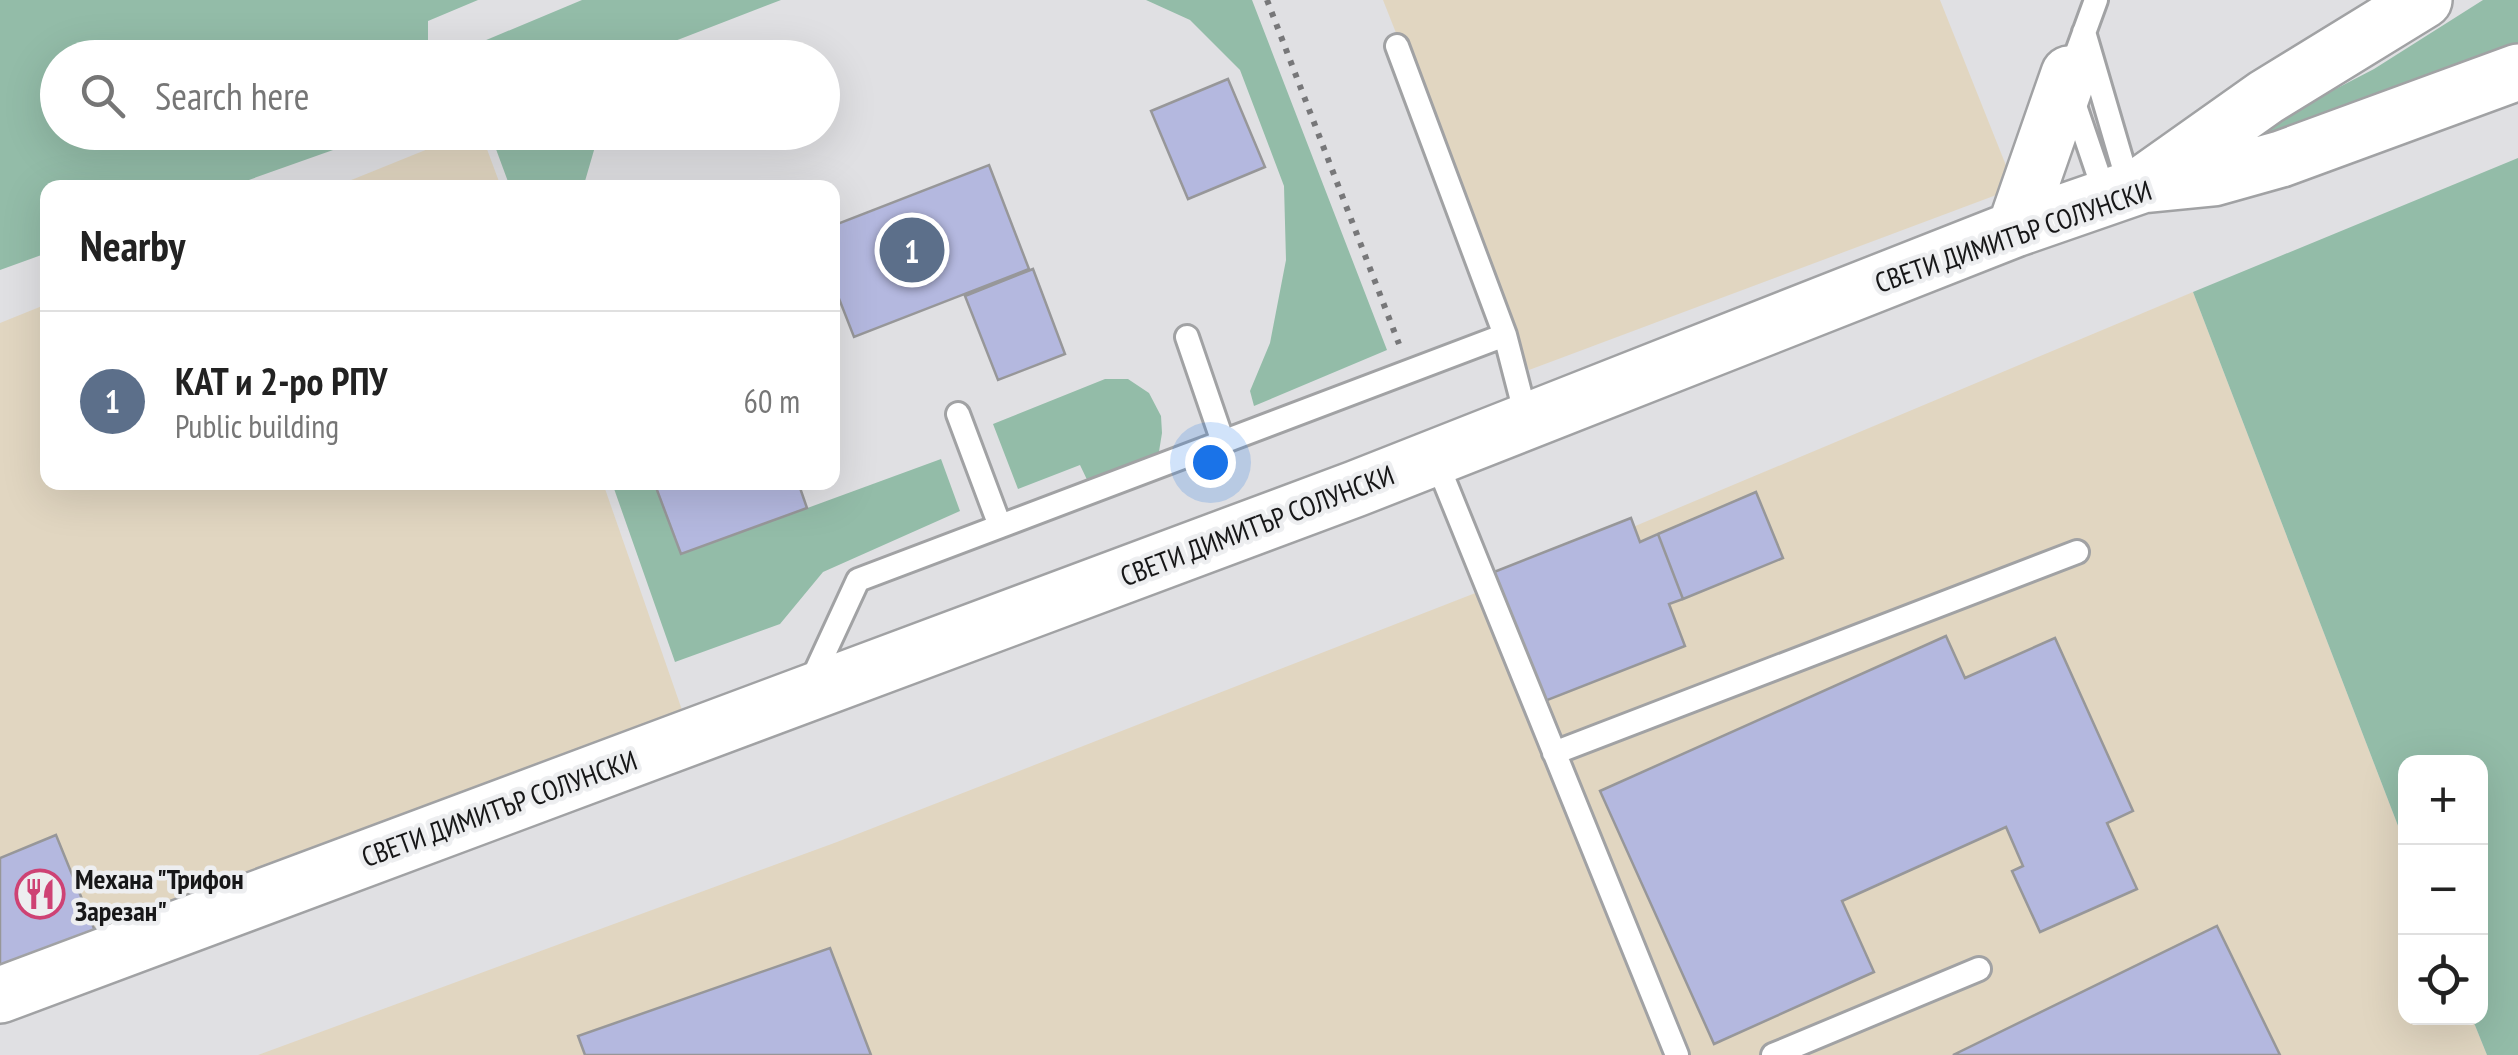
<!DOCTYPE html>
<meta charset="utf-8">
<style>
:root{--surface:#fff;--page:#f2f2f2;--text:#222;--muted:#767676;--line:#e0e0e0;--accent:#2563eb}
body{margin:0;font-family:"PT Sans Narrow",sans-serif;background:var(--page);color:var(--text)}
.controls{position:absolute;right:30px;bottom:30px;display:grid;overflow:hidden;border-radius:20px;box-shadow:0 10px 40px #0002}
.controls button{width:90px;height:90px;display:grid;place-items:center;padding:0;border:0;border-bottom:2px solid var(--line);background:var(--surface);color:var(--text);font:50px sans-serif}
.you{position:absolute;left:1210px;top:462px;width:35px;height:35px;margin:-25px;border:8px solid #fff;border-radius:50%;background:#1a73e8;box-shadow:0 0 0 15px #1a73e833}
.badge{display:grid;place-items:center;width:65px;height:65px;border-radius:50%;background:var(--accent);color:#fff;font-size:32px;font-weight:700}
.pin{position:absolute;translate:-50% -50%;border:5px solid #fff;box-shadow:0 2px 10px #0006}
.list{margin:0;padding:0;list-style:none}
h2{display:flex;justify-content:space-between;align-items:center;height:130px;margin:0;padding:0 40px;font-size:42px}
h2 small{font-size:32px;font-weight:400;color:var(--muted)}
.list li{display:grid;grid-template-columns:65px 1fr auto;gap:30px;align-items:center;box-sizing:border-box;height:180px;padding:0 40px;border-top:2px solid var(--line)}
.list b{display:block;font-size:38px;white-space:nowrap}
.list p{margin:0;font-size:32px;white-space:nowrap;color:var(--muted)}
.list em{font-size:32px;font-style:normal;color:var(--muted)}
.icon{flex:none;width:55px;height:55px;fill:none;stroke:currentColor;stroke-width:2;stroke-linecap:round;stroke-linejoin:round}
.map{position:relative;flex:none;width:2518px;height:1055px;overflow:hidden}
.search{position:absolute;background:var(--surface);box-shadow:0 10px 40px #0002;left:40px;top:40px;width:800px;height:110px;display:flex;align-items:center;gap:25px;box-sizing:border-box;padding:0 35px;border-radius:55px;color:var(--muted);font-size:38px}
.panel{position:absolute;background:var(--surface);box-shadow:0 10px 40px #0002;left:40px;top:180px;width:800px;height:310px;border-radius:20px}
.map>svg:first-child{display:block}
</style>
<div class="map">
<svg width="2518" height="1055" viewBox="0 0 2518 1055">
<rect width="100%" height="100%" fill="#e0e0e3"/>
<path fill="#e1d6c1" d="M1383 0H1940L2015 188 1529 370Z
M470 132 481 133 501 187H334Z
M2193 292 2405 844 2406 1018H2472L2487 1055H258L837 842 1478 592Z
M47 304 48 482 603 483 682 710 0 967V323Z"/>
<path fill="#93bca8" d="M0 0H478L428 21V57L58 58V132L381 133 229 187 48 188 47 253 0 270Z
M582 0H781L662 46 645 57H470L472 46Z
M1146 0H1252L1387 350 1254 406 1250 391 1270 343 1286 260 1284 186 1240 70 1190 20Z
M2483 0H2518V53L2398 100 2224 147 2374 69Z
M490 133V132L599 133 583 188 510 187Z
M2518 158V1055H2487L2472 1018H2480V762H2406L2405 844 2193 292Z
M1105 379H1128L1149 393 1161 416 1162 433 1157 464 1091 488 1080 465 1018 489 993 424Z
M941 459 960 511 823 572 780 624 675 662 612 483H654L682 554Z"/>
<path fill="#b4b8df" stroke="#979799" stroke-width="2.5" d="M1228 79 1265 167 1188 199 1151 111Z
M989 165 1029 269 854 337 836 291 832 292V226Z
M1033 269 1065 354 998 380 965 296Z
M654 482H798L807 508 681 554Z
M1756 492 1783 558 1683 599 1658 534Z
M1631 518 1640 542 1658 534 1683 599 1669 604 1685 646 1545 701 1494 572Z
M1946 636 1965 678 2055 638 2133 811 2107 823 2137 889 2040 932 2012 871 2023 866 2006 827 1842 901 1874 972 1714 1044 1600 791Z
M56 835 95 931 0 967V858Z
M2217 926 2280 1055H1953Z
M830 948 871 1055H585L578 1036Z"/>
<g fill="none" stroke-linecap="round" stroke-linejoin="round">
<g stroke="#a1a2a4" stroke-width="28">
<path id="service" d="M2096 0 2069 74 2072 97 2106 197
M2084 32 2130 189
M1397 46 1505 335 1527 420
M1187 337 1223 442
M958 414 1000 526
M1435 458 1677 1055
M809 686 858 580 1505 335
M1554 753 2077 552
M1773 1055 1979 969"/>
</g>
<g stroke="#a1a2a4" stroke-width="60">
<path id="secondary" d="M2146 182 2266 97 2424 0
M2015 229 2069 74
M0 995 1355 489 2015 229 2142 185 2213 178 2281 159 2518 72"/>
</g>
<path stroke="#777779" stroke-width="6" stroke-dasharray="5 8" stroke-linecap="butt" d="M1267 0 1399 344"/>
<use href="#service" stroke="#fff" stroke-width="22"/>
<use href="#secondary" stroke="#fff" stroke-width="55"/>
</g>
<defs>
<g id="restaurant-ring" transform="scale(2.5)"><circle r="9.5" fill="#edeef0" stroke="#ce4274" stroke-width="1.5"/><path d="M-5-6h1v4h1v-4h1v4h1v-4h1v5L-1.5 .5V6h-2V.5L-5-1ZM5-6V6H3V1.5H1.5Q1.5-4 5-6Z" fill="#ce4274"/></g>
</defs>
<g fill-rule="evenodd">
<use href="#restaurant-ring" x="40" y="894"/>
</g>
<g text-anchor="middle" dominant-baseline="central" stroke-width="9" stroke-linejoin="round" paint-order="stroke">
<g font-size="28" fill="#171718" stroke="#edeef0">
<text transform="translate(2013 236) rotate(-19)">СВЕТИ ДИМИТЪР СОЛУНСКИ</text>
<text transform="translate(1257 525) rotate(-21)">СВЕТИ ДИМИТЪР СОЛУНСКИ</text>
<text transform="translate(499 808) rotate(-20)">СВЕТИ ДИМИТЪР СОЛУНСКИ</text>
</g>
<g font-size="28" font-weight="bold" fill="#171718" stroke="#edeef0" text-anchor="start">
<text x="75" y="878">Механа "Трифон<tspan x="75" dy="32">Зарезан"</tspan></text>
</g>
</g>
</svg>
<div class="controls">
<button>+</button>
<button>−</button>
<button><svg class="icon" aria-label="locate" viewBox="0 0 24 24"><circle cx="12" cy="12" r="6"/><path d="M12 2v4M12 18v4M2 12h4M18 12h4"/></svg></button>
</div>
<div class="you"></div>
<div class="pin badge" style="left:912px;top:250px;background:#5c6f8a">1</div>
<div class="search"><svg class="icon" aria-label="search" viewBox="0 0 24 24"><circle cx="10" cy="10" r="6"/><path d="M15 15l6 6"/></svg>Search here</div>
<section class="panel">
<h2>Nearby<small></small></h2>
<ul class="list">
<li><span class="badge" style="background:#5c6f8a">1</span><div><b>КАТ и 2-ро РПУ</b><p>Public building</p></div><em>60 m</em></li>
</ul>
</section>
</div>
